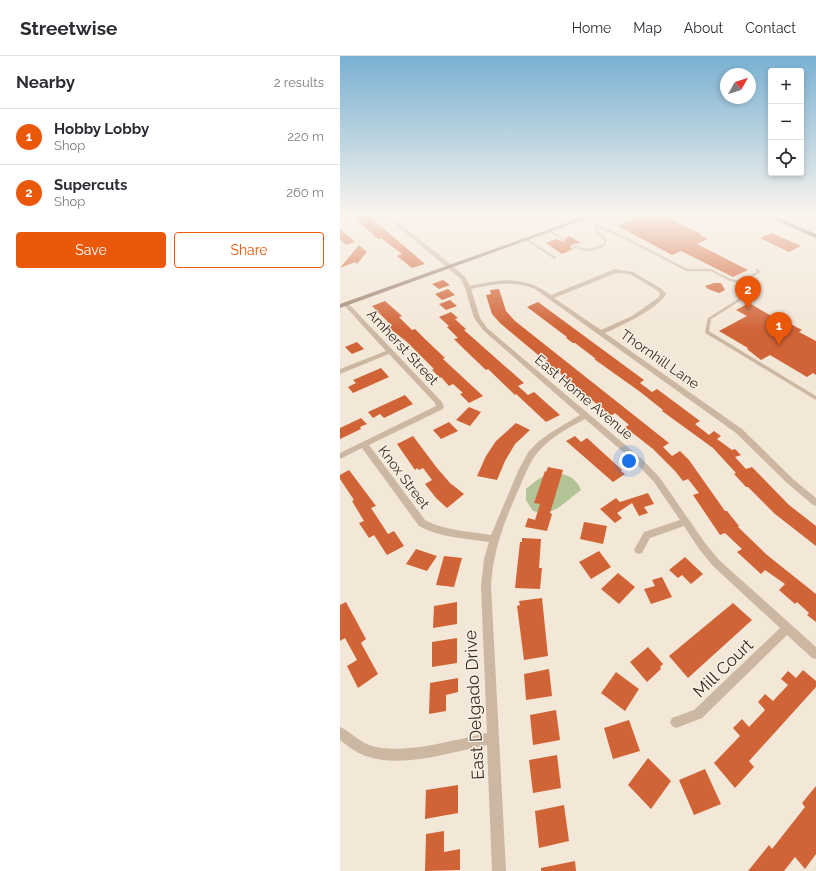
<!DOCTYPE html>
<meta charset="utf-8">
<style>
:root{--surface:#fff;--page:#f7f7f7;--text:#2b2b33;--muted:#7c7c81;--line:#e1e1e2;--accent:#ea580c}
body{margin:0;font-family:Raleway,sans-serif;background:var(--page);color:var(--text)}
.controls{position:absolute;right:12px;top:12px;display:grid;overflow:hidden;border-radius:4px;box-shadow:0 2px 6px #0003}
.controls button{width:36px;height:36px;display:grid;place-items:center;padding:0;border:0;border-bottom:1px solid var(--line);background:var(--surface);color:var(--text);font:20px sans-serif}
.compass{position:absolute;left:380px;top:12px;width:36px;height:36px;border-radius:50%;background:var(--surface);box-shadow:0 2px 6px #0003;rotate:51deg}
.you{position:absolute;left:289px;top:405px;width:14px;height:14px;margin:-10px;border:3px solid #fff;border-radius:50%;background:#1a73e8;box-shadow:0 0 0 6px #1a73e833}
.badge{display:grid;place-items:center;width:26px;height:26px;border-radius:50%;background:var(--accent);color:#fff;font-size:13px;font-weight:700}
.pin{position:absolute;translate:-50% -33px;filter:drop-shadow(0 1px 2px #0008)}
.pin::after{content:'';position:absolute;top:21px;width:14px;height:12px;background:inherit;clip-path:polygon(0 0,100% 0,50% 100%)}
.list{margin:0;padding:0;list-style:none}
h2{display:flex;justify-content:space-between;align-items:center;height:52px;margin:0;padding:0 16px;font-size:17px}
h2 small{font-size:13px;font-weight:400;color:var(--muted)}
.list li{display:grid;grid-template-columns:26px 1fr auto;gap:12px;align-items:center;box-sizing:border-box;height:56px;padding:0 16px;border-top:1px solid var(--line)}
.list b{display:block;font-size:15px;white-space:nowrap}
.list p{margin:0;font-size:13px;white-space:nowrap;color:var(--muted)}
.list em{font-size:13px;font-style:normal;color:var(--muted)}
.actions{display:flex;gap:8px;padding:12px 16px}
.actions a{flex:1;padding:9px 0;border:1px solid var(--accent);border-radius:4px;text-align:center;font-size:14px;color:var(--accent)}
.actions .main{background:var(--accent);color:#fff}
.icon{flex:none;width:22px;height:22px;fill:none;stroke:currentColor;stroke-width:2;stroke-linecap:round;stroke-linejoin:round}
.map{position:relative;flex:none;width:476px;height:815px;overflow:hidden}
header{display:flex;align-items:center;gap:24px;box-sizing:border-box;height:56px;padding:0 20px;background:var(--surface);border-bottom:1px solid var(--line)}
header strong{font-size:19px}
nav{display:flex;gap:22px;margin-inline-start:auto;font-size:14px}
main{display:flex}
aside{flex:1;background:var(--surface)}
.map>svg:first-child{display:block}
</style>
<header>
<strong>Streetwise</strong>
<nav><a>Home</a><a>Map</a><a>About</a><a>Contact</a></nav>
</header>
<main>
<aside>
<h2>Nearby<small>2 results</small></h2>
<ul class="list">
<li><span class="badge">1</span><div><b>Hobby Lobby</b><p>Shop</p></div><em>220 m</em></li>
<li><span class="badge">2</span><div><b>Supercuts</b><p>Shop</p></div><em>260 m</em></li>
</ul>
<div class="actions"><a class="main">Save</a><a>Share</a></div>
</aside>
<div class="map">
<svg width="476" height="815" viewBox="0 0 476 815">
<rect width="100%" height="100%" fill="#f3e7d7"/>
<path fill="#b2c396" d="M210 417C224 417 235 420 241 434L218 452 205 458 193 455 186 444V433L197 424Z"/>
<path fill="#d16437" d="M12 160H29L85 208 72 212 57 200 62 198 41 182 38 183Z
M304 160H324L361 178 360 179 368 183 357 188 408 214 393 221 341 195 332 199 278 170Z
M0 173 15 186 6 189 0 183Z
M432 177 461 190 449 196 420 182Z
M229 180 241 187 233 188 230 191 233 193 222 198 206 187 216 183 224 186 226 182Z
M19 189 27 196 17 208 15 206 0 212Z
M103 224 110 229 99 233 92 228Z
M374 227H381L385 234 379 237 368 233 365 230Z
M108 233 115 239 102 244 95 238Z
M159 233 166 255 175 265 329 387 323 391 332 400 340 395 349 404 385 455H387L399 470 398 471 427 499 476 538V566L467 559 469 557 457 546 455 548 439 534 445 528 425 514 421 518 397 496 402 493 385 477 380 479 353 439 359 437 348 423 343 425 335 415 313 393 285 371 289 369 275 357 271 360 160 267 152 258 146 239 151 238 150 234Z
M110 244 117 250 106 254 99 248Z
M45 245 62 260 59 261 72 274 75 273 86 284 105 302 103 303 143 340 129 347 120 338 123 337 113 328 109 330 101 321 100 322 92 314 94 313 67 286 48 271 51 269 32 250Z
M198 246 304 324 300 327 312 336 317 333 360 365 355 368 369 379 374 375 381 380 377 383 392 394 395 393 401 399 395 401 406 413 412 411 449 449 476 470V490L435 458 408 431H406L394 418 396 417 373 392 322 355 323 354 299 335 254 303H256L235 287H233L226 282 227 281 187 251Z
M409 247 440 265 443 264 462 274 459 276 476 285V319L473 317 467 321 430 299 421 304 407 293 408 292 379 275 407 260 396 254Z
M111 256 118 262 115 263 126 273 124 274 184 327 178 330 188 339 194 336 220 359 206 366 176 338 175 339 148 313 146 314 125 294 114 283 118 282 107 271 109 270 99 261Z
M17 286 24 293 12 298 5 291Z
M41 312 49 321 13 337 8 331 16 327 13 324Z
M65 339 73 348 44 362 40 358 33 362 28 356Z
M129 351 141 356 130 370 116 364Z
M21 362 27 368 20 371 21 373 0 383V372Z
M109 366 118 375 101 383 93 374Z
M176 367 190 374 175 388 165 405 157 424 137 420 146 400 156 385Z
M73 380 97 412 110 427 124 438 107 452 96 442 85 428 92 424 83 412 79 414 77 412 75 414 57 388Z
M235 380 241 386 247 382 282 414 281 415 285 418 273 426 226 385Z
M208 411 223 414 210 457 212 458 207 475 185 471 188 462 195 464 200 448 194 447 205 415 206 416Z
M9 414 36 450 31 452 48 478 54 475 64 490 47 499 34 479 29 482 19 467 24 465 12 445 14 444 0 423V419Z
M308 437 314 448 304 451 308 457 299 460 292 447 277 457 282 462 275 467 260 453 276 442 280 446Z
M244 466 267 470 263 488 240 483Z
M182 482 201 483 199 512H202L200 533 175 532 180 486H182Z
M76 493 97 500 87 515 66 508Z
M259 495 271 511 251 523 239 506Z
M104 500 122 502 114 531 96 529Z
M345 501 363 518 351 528 342 519 338 522 329 514Z
M278 517 295 531 279 548 261 533Z
M322 521 332 541 311 548 304 533 315 530 312 524Z
M202 542 208 600 184 604 177 550 180 549 179 545Z
M6 546 26 583 21 587 38 618 18 632 7 610 17 604 5 582 0 585V549Z
M117 546V568L93 572 94 550Z
M393 547 412 564 348 622 329 600Z
M117 582V607L92 611V586Z
M308 591 323 608 320 611 321 613 307 626 290 606Z
M209 613 212 640 186 644 184 618Z
M463 614 476 625V631L409 705 414 711 395 732 374 707 400 680 393 672 402 663 409 671 425 654 418 646 425 638 433 645 448 629 441 623 448 615 456 622Z
M276 616 299 633 285 655 261 637Z
M118 622V636L106 639V655L89 658 90 627Z
M216 654 220 684 193 689 190 659Z
M289 664 300 695 273 703 264 672Z
M217 699 221 732 193 737 189 704Z
M308 702 331 725 311 753 288 729Z
M365 713 381 748 354 759 339 724Z
M118 729V757L85 763 86 734Z
M476 730V798L465 813 455 801 444 815H408L429 789 432 793 465 751 462 747Z
M224 749 229 785 199 792 195 755Z
M104 775V796L120 793V814L85 815 86 778Z
M235 805 236 815H201V812Z"/>
<g fill="none" stroke-linecap="round" stroke-linejoin="round">
<path stroke="#ccb7a2" stroke-width="2.5" d="M439 164 448 160
M255 169 283 181 347 214H371L390 224 400 226 419 216 417 214
M209 175 223 183
M186 183 215 202
M234 190C245 196 253 194 264 189L266 184 258 177 256 170
M369 266V263L399 244 405 237"/>
<path stroke="#ccb7a2" stroke-width="3.5" d="M369 265 367 276 476 342"/>
<path fill="#ccb7a2" fill-rule="evenodd" d="M45 160H50L113 210 125 221 130 230C162 223 183 219 211 239L275 213 293 216 322 233 326 238C318 253 281 270 265 277L402 373 453 423 476 442V450L473 449 447 427 396 377 195 233C174 224 153 228 131 233L140 262 147 272 302 403 320 422 365 487 379 504 476 591V603L472 602 447 579 362 662 336 672 332 670 330 666 332 662 354 654 440 572 373 510 359 493 344 470 310 482 302 497 299 498 296 497 294 494 304 476 340 464 314 426 296 407 245 363C228 372 211 381 198 396 190 405 186 417 181 428 166 461 153 493 151 530L166 815H152L147 689C112 696 65 712 29 701 18 698 9 691 0 684V671C10 675 18 685 29 689 61 700 114 684 147 677L141 530 144 503 149 486C124 482 101 482 79 470L22 392 0 403V397L96 350 95 347 49 298 0 318V313L46 295 3 248 6 246 8 247 102 346 104 351 103 353 29 389 85 464C106 475 129 475 151 479L179 413 189 395 198 386 210 377 240 359 143 274 134 262 125 232 121 223ZM276 217 290 218 318 235 320 238 319 241 292 260 261 274 214 242Z
M235 160H240L245 163 241 164Z"/>
<path fill="#a08573" fill-rule="evenodd" d="M246 160H254L0 252V248Z"/>
<path fill="#796354" fill-rule="evenodd" d="M426 160H433L476 178V182Z"/>
</g>
<linearGradient id="sky" x2="0" y2="1"><stop stop-color="#79b1d3"/><stop offset="0.58" stop-color="#faf4ed"/><stop offset="1" stop-color="#faf4ed" stop-opacity="0"/></linearGradient>
<rect width="476" height="274" fill="url(#sky)"/>
<g text-anchor="middle" dominant-baseline="central" stroke-width="3" stroke-linejoin="round" paint-order="stroke">
<g font-size="14" fill="#362b25" stroke="#fbf1e3">
<text transform="translate(63 291) rotate(47)">Amherst Street</text>
<text transform="translate(320 303) rotate(35)">Thornhill Lane</text>
<text transform="translate(244 341) rotate(40)">East Home Avenue</text>
<text transform="translate(64 421) rotate(53)">Knox Street</text>
</g>
<g font-size="17" fill="#362b25" stroke="#fbf1e3">
<text transform="translate(383 612) rotate(-44)">Mill Court</text>
<text transform="translate(134 649) rotate(-93)">East Delgado Drive</text>
</g>
</g>
</svg>
<div class="controls">
<button>+</button>
<button>−</button>
<button><svg class="icon" aria-label="locate" viewBox="0 0 24 24"><circle cx="12" cy="12" r="6"/><path d="M12 2v4M12 18v4M2 12h4M18 12h4"/></svg></button>
</div>
<svg class="compass" viewBox="-18 -18 36 36"><path d="M0-13l5 13h-10z" fill="#e53935"/><path d="M0 13l5-13h-10z" fill="#7c7c81"/></svg>
<div class="you"></div>
<div class="pin badge" style="left:439px;top:289px">1</div>
<div class="pin badge" style="left:408px;top:253px">2</div>
</div>
</main>
